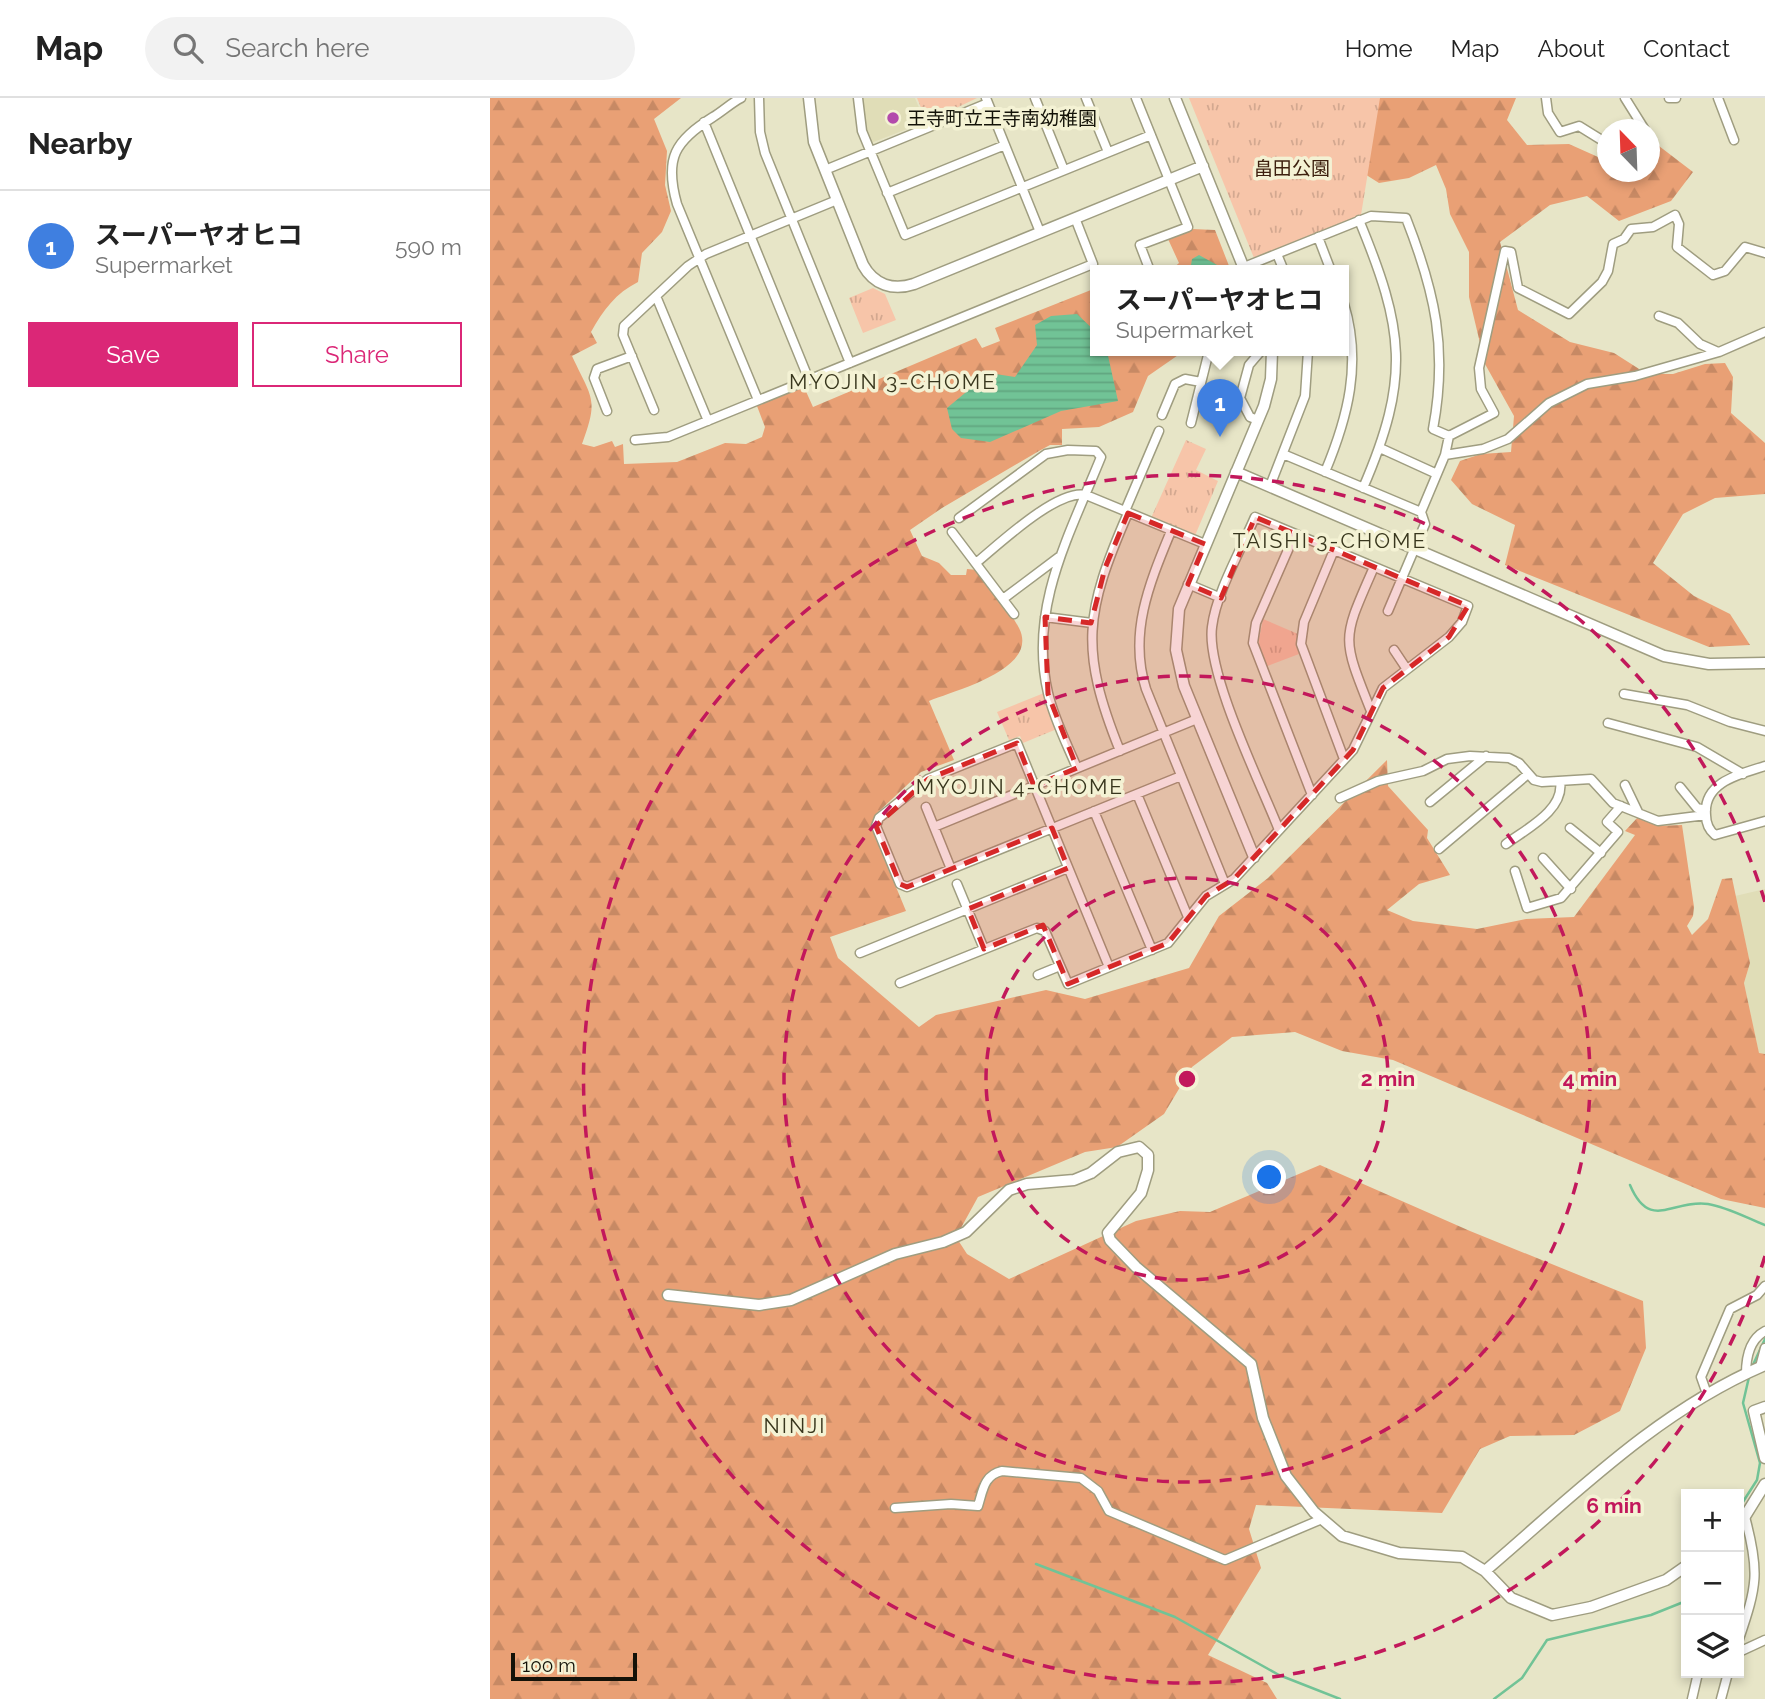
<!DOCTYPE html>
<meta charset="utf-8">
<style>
:root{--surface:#fff;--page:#f2f2f2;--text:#222;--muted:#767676;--line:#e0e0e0;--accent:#db2777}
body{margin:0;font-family:Raleway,"Noto Sans JP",sans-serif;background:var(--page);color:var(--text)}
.controls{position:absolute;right:21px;bottom:21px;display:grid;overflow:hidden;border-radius:0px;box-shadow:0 4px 10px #0003}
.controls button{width:63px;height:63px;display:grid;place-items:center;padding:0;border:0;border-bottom:2px solid var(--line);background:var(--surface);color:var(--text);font:35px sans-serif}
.compass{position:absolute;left:1107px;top:21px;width:63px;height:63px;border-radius:50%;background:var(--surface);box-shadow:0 4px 10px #0003;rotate:337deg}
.scale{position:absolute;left:21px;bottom:18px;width:126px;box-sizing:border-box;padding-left:7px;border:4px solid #131208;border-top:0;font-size:19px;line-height:24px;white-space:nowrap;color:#131208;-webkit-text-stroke:5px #f4f2d4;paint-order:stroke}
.you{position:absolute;left:780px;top:1080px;width:24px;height:24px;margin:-18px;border:5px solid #fff;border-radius:50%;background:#1a73e8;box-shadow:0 0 0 10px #1a73e833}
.badge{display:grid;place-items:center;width:46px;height:46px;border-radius:50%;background:var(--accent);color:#fff;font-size:23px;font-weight:700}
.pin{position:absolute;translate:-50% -58px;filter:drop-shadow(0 2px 4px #0008)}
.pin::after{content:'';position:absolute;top:37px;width:24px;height:21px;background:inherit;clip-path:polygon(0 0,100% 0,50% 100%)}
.popup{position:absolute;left:600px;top:167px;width:259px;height:91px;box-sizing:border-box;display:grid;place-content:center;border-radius:0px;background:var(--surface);filter:drop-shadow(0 2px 5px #0005);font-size:23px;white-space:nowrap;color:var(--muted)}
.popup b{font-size:26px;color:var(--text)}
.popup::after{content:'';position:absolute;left:50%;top:100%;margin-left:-14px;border:14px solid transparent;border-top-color:var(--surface)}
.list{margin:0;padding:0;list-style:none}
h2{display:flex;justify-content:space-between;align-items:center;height:91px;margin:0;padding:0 28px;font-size:30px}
h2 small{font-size:23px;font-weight:400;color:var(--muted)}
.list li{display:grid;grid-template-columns:46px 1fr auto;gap:21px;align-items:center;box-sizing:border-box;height:112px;padding:0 28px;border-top:2px solid var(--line)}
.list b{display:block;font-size:26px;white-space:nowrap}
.list p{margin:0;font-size:23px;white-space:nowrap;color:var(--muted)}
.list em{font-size:23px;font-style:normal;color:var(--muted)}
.actions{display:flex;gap:14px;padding:21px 28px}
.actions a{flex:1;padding:16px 0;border:2px solid var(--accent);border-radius:0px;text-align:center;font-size:24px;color:var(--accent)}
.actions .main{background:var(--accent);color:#fff}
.icon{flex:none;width:38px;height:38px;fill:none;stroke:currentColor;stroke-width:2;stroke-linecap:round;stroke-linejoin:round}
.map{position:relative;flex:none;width:1275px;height:1601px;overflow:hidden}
header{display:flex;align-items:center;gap:42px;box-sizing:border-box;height:98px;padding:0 35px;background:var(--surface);border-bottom:2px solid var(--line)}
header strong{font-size:33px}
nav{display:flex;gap:38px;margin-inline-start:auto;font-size:24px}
.search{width:490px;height:63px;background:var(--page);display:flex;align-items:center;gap:18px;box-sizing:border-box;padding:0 24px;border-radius:38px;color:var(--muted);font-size:26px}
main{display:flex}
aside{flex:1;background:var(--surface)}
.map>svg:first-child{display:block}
</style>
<header>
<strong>Map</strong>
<div class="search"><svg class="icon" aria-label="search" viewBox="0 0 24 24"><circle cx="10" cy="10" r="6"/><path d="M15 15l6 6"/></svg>Search here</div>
<nav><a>Home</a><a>Map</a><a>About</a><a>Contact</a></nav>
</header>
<main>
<aside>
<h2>Nearby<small></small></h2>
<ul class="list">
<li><span class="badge" style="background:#3f7fe0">1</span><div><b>スーパーヤオヒコ</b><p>Supermarket</p></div><em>590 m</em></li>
</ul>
<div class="actions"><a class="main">Save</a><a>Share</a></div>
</aside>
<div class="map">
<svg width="1275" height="1601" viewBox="0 0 1275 1601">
<defs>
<pattern id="forest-firs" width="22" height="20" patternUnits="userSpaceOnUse" patternTransform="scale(1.75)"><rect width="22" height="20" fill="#e9a075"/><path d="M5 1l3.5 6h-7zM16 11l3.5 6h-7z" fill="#c78964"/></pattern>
<pattern id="park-tufts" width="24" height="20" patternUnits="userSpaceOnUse" patternTransform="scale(1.75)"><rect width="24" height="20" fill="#f7c5a9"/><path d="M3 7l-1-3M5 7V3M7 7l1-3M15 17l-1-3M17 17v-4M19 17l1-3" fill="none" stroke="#d3a890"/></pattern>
<pattern id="water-rules" width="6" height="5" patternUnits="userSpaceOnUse" patternTransform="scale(1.75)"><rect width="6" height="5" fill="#71c396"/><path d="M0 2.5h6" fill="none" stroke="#61a680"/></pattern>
</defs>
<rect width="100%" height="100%" fill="#e7e5c7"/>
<path fill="#e0ddb7" d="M371 0H425L435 24 381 45 374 25Z
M1275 791V956H1269L1254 885 1260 865 1245 798Z"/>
<path fill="url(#forest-firs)" d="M0 0H191L164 21 177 53 175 87 181 113 172 134 152 155 148 184C126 195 113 212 101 234L107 245 82 258C102 301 109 300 92 346L104 349 122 343 125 349 133 346 134 366 187 364 235 345 256 346 272 339 275 329 267 308 314 289 323 309 486 240 492 250 510 243 505 230 606 190V253H694L658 278 643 314 609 329 572 331V347H560L549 353 452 410 420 432 432 458 449 465 461 477H476L477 471 488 472C501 491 518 509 529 530 550 571 466 592 439 603L464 662 431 674 386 716 381 729 416 813 340 839 348 860 429 929 446 917 556 892 595 901 699 870 729 818 778 780 897 662 898 688 938 732 937 740 960 777 929 786 897 812 923 823 987 831 1036 821 1084 819 1145 737 1135 733 1148 719 1167 728 1192 727 1204 809 1203 818 1197 828 1202 837 1218 821 1232 781 1242 780 1260 865 1254 885 1269 955 1275 956V1110L1231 1101 903 962 852 953 805 934 742 939 702 969 674 1016 627 1049 595 1054 488 1099 466 1139 477 1156 519 1181 646 1123 690 1113 720 1114 830 1067 980 1133 1153 1203 1156 1250 1130 1313 1084 1337 1020 1338 990 1351 952 1415 766 1407 759 1431 771 1470 718 1557 777 1585 787 1601H0Z
M847 0H1026L1017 22 1037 47 1079 46 1117 63 1118 74H1160V51L1169 48 1203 74 1181 103 1129 123 1097 98 1060 107 1010 144 1028 212 1080 244 1124 255 1157 276H1183L1215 266 1235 265 1243 279 1241 315 1275 345V396L1225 400 1193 416 1163 465 1204 498 1240 516 1260 547 1219 549 1015 467 1025 427 982 406 961 382 970 363 991 356 1021 354 1024 318 995 266 979 199V154L960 116 956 91 946 67 919 80 889 85 870 73Z
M702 131 725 132 741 173H680L689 165 678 141Z"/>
<path fill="url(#park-tufts)" d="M427 0H487L437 24Z
M699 0H890L871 117 764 160Z
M383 190 395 196 406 222 373 235 359 200Z
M696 342 716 351 706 372 728 383 704 440 661 420Z
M773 521 808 536 809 556 775 569 768 546Z
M554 595 567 631 533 645 530 638 519 642 507 614Z"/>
<path fill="url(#water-rules)" d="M709 157 738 173H700L702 161Z
M587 216 606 234V253H617L628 303 571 313 500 344 471 340 462 331 457 310 499 275 525 279 547 247 545 227 561 218Z"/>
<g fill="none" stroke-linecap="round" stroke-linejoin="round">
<path stroke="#71c396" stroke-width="2.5" d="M1140 1087C1160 1134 1182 1101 1218 1106 1237 1109 1257 1120 1275 1127
M1262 1269 1275 1241
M1249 1410 1267 1382 1270 1365 1253 1305 1259 1279
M1196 1460V1461
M546 1466 685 1519 789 1577 850 1601
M1004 1601 1032 1580 1057 1542 1161 1517 1196 1503"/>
<g stroke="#9f9d80" stroke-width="11">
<path id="minor" d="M251 0C241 5 233 13 223 19 185 43 174 60 187 106L268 302
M269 0 270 34 275 55 360 265
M368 0 372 33 415 137 661 37
M496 0 550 134
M545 0 574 72
M596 0 618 54
M646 0 698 129 650 147 660 173
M1056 0 1058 15 1070 34 1089 28 1118 46
M1135 0 1155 32
M1179 0H1186
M1228 0 1244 42
M214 24 319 282
M335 72 498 5
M397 95 515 47
M869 122C914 231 921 279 873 390
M828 139 841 173
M787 156 794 173
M754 169 881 118 916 120C945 194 958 251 943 331L959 338
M166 198 218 323
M1169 218 1188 225 1210 246 1228 254
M164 312 133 237 134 228 198 168 216 156 347 102
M117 313 104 280 107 271 142 258
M672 317 685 286 695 281 711 284
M768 322 760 319 750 300 759 267 771 253
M701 325 719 253
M145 342 178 339 603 166 585 120
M890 350 947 376
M793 356 931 414
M955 357 959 338 1004 315 991 291 989 270 1015 153 1021 154 1028 190 1079 216 1112 184 1118 173 1123 146 1134 141 1141 131 1163 129 1185 117 1189 126 1187 149 1223 177 1235 173 1255 149 1275 155
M835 374C858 319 872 265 854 206
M780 388 815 298 818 253
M635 413 669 333
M469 420 556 356 578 352 606 353 611 359C580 436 538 510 558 595 564 621 577 646 587 670
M681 433C660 484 638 535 656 591L735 786
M462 434 524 516
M805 436 766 525 763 545 822 697
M844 452 814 524 811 546 854 661
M486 465C508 447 568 390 596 397L715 446
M698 486 731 500
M513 501 569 459
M898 513 935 426 931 414 955 357 993 351 1018 341 1059 305 1097 286 1145 278 1229 254 1275 234
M555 519 602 525
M904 552 916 570
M1134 596 1197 607 1240 624 1275 633
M881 613C851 538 852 542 884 469
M1118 625 1207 649 1253 676
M630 653C589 551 595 514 638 415
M1275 668C1250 676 1213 684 1216 717 1216 726 1219 732 1225 737L1275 723
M1135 687 1148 714
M1190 689 1207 710 1216 712
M647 696 698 819
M850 700 888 683 933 673 957 661 980 658 1019 660 1029 665 1044 682 1052 684 1101 681 1123 705 1168 723 1216 717
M940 704 996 658
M436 709 461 771
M604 713 662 852
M444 729 707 621
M1080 730 1111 755
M1016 746C1036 731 1075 712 1070 683
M949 751 1038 676
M1053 760 1081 791
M1025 773 1037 810 1071 800 1128 734 1117 724 1131 708
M467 786 494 851
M370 855 578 770
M619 869C588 795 558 720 527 645L438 681 389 720 386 728 410 786 417 789 691 678
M548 877 570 868
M410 885 547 830 555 833 578 886 678 845 716 798 744 781 863 652 893 590 959 539 972 524 978 508 765 419C751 452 726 495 722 529 716 575 770 684 789 732
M1270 1269 1275 1250
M1256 1276C1256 1260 1260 1241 1275 1233
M1217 1296 1211 1279 1240 1211 1267 1197 1275 1188
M405 1410 461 1406 488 1408C493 1392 494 1377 512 1373L591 1380 608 1393 619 1413 735 1462 832 1421
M1249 1541C1267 1488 1270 1474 1255 1419
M1249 1554 1275 1542
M1202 1601 1208 1575
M1231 1601 1238 1575"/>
</g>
<g stroke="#9f9d80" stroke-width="13">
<path id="tertiary" d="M319 0 324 44 373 167C384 187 403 193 424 186L713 68
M685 0 755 173
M746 374 1174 558 1219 566 1275 565
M764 759 694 588 686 552 689 511 774 308 781 281 782 253
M178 1197 269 1207 301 1202 405 1156 453 1144 476 1134 519 1092 537 1086 584 1082 601 1075 628 1054 649 1049 658 1057V1072L651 1095 618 1135 620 1142 646 1169 761 1266 773 1320 796 1378 824 1414 852 1438 909 1455 972 1459 995 1473 1021 1500 1062 1517 1101 1509 1176 1482 1196 1468
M1275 1309 1264 1313 1275 1360
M1249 1428 1275 1386
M995 1473C1083 1398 1167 1313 1275 1267"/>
</g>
<use href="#minor" stroke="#fff" stroke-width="8"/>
<use href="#tertiary" stroke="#fff" stroke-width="10"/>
</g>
<path fill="#d62828" fill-opacity="0.2" stroke="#d62828" stroke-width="5" stroke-dasharray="14 9" stroke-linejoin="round" d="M638 415 715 446 698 486 731 500 765 419 978 508 959 539 893 590 863 652 744 781 716 798 678 845 578 886 553 827 494 851 478 811 578 770 562 730 417 789 410 786 386 728 438 681 522 647 527 645 544 688 587 670 558 596 555 519 601 525 615 470Z"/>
<g fill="none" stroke="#c2185b" stroke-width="3.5" stroke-dasharray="12 9">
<circle cx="697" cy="981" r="201"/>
<circle cx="697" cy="981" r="403"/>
<path d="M1275 1158A604 604 0 1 1 1275 804"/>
</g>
<circle fill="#b34aac" stroke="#f4f2d4" stroke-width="2.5" cx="403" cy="20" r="7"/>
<g text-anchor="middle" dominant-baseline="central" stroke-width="7" stroke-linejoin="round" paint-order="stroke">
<g font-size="19" fill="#131208" stroke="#f4f2d4" text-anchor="start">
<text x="417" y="20">王寺町立王寺南幼稚園</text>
</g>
<g font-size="19" fill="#3e210f" stroke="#f4f2d4">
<text x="802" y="70">畠田公園</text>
</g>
<g font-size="21" letter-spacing="2" fill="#38361d" stroke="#f4f2d4">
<text x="403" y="283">MYOJIN 3-CHOME</text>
<text x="840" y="442">TAISHI 3-CHOME</text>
<text x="530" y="688">MYOJIN 4-CHOME</text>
<text x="305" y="1327">NINJI</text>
</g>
</g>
<circle cx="697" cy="981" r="10" fill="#c2185b" stroke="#f4f2d4" stroke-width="3.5"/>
<g font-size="21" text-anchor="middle" font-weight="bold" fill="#c2185b" stroke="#f4f2d4" stroke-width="7" stroke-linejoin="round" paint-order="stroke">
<text x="898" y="988">2 min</text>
<text x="1100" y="988">4 min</text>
<text x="1124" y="1415">6 min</text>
</g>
</svg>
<div class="controls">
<button>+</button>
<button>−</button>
<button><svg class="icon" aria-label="layers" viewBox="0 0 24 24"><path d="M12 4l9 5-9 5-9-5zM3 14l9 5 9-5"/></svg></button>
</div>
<svg class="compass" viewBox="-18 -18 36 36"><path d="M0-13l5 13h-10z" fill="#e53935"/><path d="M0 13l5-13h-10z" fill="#767676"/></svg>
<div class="scale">100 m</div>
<div class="you"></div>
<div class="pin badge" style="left:730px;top:339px;background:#3f7fe0">1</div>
<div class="popup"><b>スーパーヤオヒコ</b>Supermarket</div>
</div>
</main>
